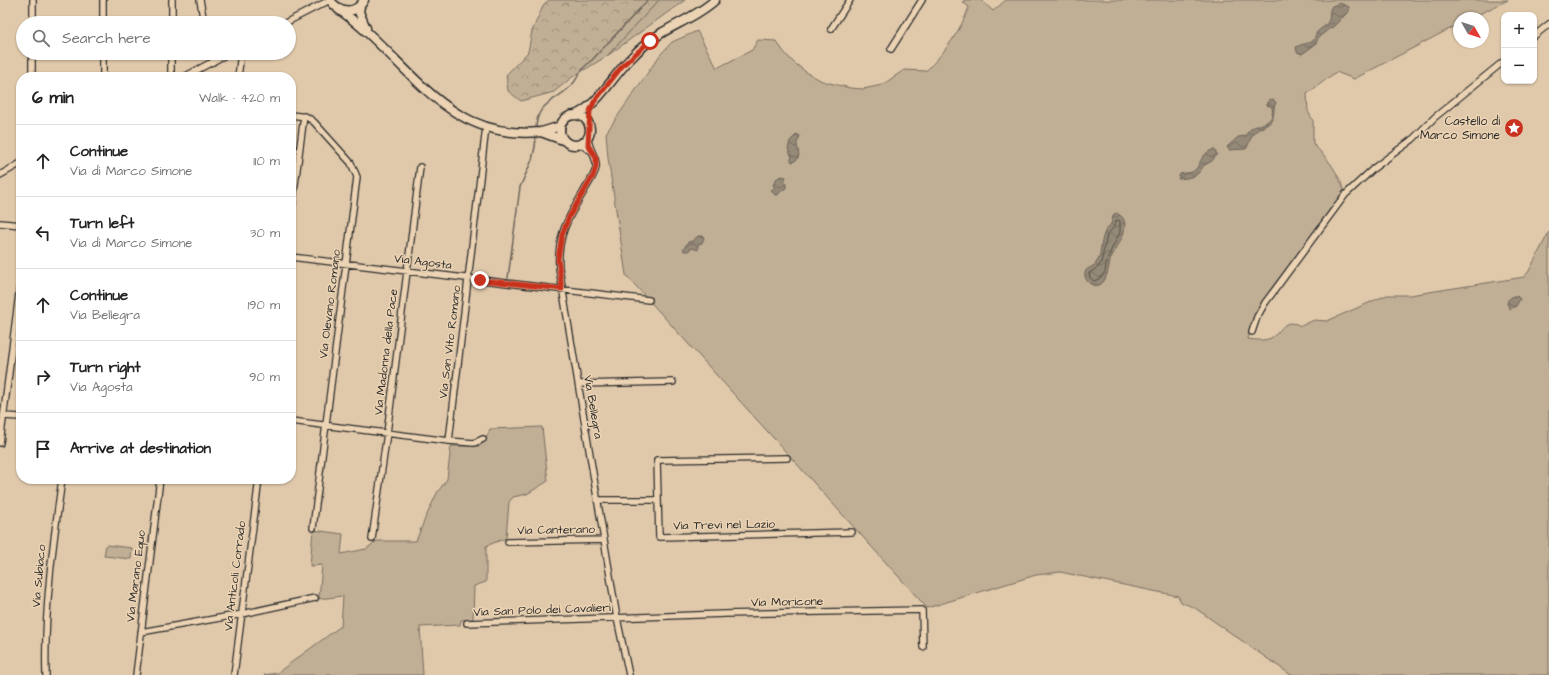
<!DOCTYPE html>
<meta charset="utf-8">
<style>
:root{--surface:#fff;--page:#f6f6f6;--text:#222;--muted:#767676;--line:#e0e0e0}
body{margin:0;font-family:"Architects Daughter",sans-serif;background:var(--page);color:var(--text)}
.controls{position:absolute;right:12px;top:12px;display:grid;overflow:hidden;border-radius:8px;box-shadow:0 1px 3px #0004}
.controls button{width:36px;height:36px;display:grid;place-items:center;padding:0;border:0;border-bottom:1px solid var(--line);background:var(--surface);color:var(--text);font:20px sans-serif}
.compass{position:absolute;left:1453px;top:12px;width:36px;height:36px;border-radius:50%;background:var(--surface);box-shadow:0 1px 3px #0004;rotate:129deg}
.stop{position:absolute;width:12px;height:12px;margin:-9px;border:3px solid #c8321e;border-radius:50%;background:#fff}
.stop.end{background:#c8321e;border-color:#fff;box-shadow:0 1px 4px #0008}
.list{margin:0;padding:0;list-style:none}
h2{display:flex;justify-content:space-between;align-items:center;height:52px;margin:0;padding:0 16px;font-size:17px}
h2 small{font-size:13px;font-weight:400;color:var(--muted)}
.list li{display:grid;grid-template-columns:26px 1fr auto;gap:12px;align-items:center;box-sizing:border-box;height:72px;padding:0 16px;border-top:1px solid var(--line)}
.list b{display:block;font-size:15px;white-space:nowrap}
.list p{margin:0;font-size:13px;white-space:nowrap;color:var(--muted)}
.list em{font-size:13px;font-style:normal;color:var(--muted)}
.icon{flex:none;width:22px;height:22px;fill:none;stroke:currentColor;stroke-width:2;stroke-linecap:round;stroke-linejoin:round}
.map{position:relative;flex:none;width:1549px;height:675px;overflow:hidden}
.search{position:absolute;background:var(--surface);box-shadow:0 1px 3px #0004;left:16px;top:16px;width:280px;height:44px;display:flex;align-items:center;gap:10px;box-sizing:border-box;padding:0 14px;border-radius:22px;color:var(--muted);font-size:15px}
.panel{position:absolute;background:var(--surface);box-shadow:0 1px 3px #0004;left:16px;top:72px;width:280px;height:412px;border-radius:16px}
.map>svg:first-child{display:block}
</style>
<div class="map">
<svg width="1549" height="675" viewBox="0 0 1549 675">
<defs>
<pattern id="forest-crowns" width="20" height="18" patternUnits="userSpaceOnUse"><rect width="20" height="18" fill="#c1af95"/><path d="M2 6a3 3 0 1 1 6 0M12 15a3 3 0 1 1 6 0" fill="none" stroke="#9d8f7a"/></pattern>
<pattern id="water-waves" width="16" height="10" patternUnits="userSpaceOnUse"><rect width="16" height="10" fill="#958977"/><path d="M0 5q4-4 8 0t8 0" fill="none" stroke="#7a7062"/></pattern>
</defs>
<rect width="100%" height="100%" fill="#e0c9ab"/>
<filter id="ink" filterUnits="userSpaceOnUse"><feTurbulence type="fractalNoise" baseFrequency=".025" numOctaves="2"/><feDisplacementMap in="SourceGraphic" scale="8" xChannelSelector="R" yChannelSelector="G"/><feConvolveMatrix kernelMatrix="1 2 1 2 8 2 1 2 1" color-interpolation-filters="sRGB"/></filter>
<g filter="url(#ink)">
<path fill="#c1af95" stroke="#766d60" d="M659 0H685L607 56Z
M964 0H981L993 11 1006 0H1508L1471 18H1459V24L1354 79 1336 72 1307 94 1308 111 1313 121V144C1328 159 1337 170 1344 190L1265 299 1253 318 1248 339C1255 340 1264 341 1271 338 1283 331 1283 317 1301 326L1314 320 1327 321 1387 295H1410L1524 277 1529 271 1549 232V675H1291L1195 608 1181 602 1178 596 1060 572 1036 575 927 608 626 275 608 158 606 133 660 55 672 42 697 31 717 68 752 50 758 40 776 41 784 52 792 61 806 72 822 81 850 88 863 89 882 85 904 70 926 71C945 52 960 32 969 7L963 2Z
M542 427 548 481 527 494 513 497 509 502 506 538 486 546V582L474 586 473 619 461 620 460 625 420 627 423 675H264L277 673 341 626 343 596 319 599 322 565 310 566 313 530 343 534 341 554 366 549 377 541H416L424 521 437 493 447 479 451 446H480L485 441 490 429Z
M106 545 132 548 131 559 104 556Z"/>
<path fill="url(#forest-crowns)" stroke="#766d60" d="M549 0H659L607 56 571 78 554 92 521 101 508 91 506 75 528 52 532 31 544 4Z"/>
<path fill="url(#water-waves)" stroke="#6b6359" d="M1340 3 1349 7 1350 10 1333 27 1330 28 1318 38 1316 44 1302 54 1297 52 1296 47C1302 43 1308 45 1314 40 1317 27 1322 31 1328 22 1331 17 1328 11 1332 6Z
M1270 99 1274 100 1276 103C1272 109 1276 113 1271 121 1267 127 1260 127 1255 132 1250 137 1250 143 1246 149L1229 150 1227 147 1238 137 1245 136C1247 133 1249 130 1252 128 1261 123 1275 124 1272 107L1267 105V102Z
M797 134 800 136 797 143C797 151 803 157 793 162L791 161V158L792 157 788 149 790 141Z
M1214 149 1217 154 1212 161 1203 166C1199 177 1189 178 1178 179L1180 174C1184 173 1189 173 1192 172 1201 168 1198 155 1214 149Z
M781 176 786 177 784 182 786 183V188L781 191 778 195H775L771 190 775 188 773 185 776 179Z
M1116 213C1136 221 1117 246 1111 258 1108 265 1108 289 1093 285 1088 284 1084 278 1085 273 1086 267 1093 268 1096 263 1102 255 1100 243 1104 234 1107 225 1112 228 1113 215Z
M698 236H703L704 238 702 243 698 244V250L692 248 688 251H684L683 250 688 242 692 241Z
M1513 296H1517L1520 299 1516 306 1510 309 1507 304 1508 300Z"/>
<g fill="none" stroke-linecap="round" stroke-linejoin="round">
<path stroke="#555149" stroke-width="1" d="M1117 220 1120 221V232L1107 259 1105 272 1099 279 1094 281 1090 278 1089 273 1098 267 1101 263 1107 235 1114 227Z"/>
<path stroke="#6b6359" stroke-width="1.5" d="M536 130C536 102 555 102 571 86 580 77 579 69 592 60L648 0
M508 278 520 187 532 160 535 147 536 135"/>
<g stroke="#2b2b2b" stroke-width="8">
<path id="street" d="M200 0 204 23
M33 23V0
M103 23V0
M172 23V0
M285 23 330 0
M831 29 850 0
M1534 36 1549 24
M891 49 922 0
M211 53 213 62
M32 77V53
M103 77V53
M171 77V53
M184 77 229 53
M238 77 241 53
M291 115 307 117 314 122 351 163 357 177 313 528
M588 136C587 149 598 156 596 168 594 177 587 185 583 193 567 219 557 237 559 268L617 618 629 675
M579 144 590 150
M0 175 21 163
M291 215 304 116
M0 223 21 225
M291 257 649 300
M1252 332 1257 317 1265 303 1345 195 1374 168 1413 139 1435 117 1504 61
M578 384 673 382
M3 416 21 417
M291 421 449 441 474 443 483 439
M449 441 486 127
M0 443 21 278
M787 458 657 460 659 537 852 532
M597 500H658
M372 539 387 433 420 167
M508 542 604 540
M467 623 725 614 922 610 923 647
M141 632 242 614 315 598
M46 675C44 609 53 544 62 479
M136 675 160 479
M234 675 259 479"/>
</g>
<g stroke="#2b2b2b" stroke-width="11">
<path id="secondary" d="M330 0C339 13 356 15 364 0
M360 6 359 12 366 28
M338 9C407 56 443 142 540 132 547 131 554 128 560 126
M575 115C598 106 613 75 632 57 641 47 652 39 663 32 680 22 700 14 715 0
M560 130a15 15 0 1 1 30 0a15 15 0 1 1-30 0Z
M541 132 563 140"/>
</g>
<use href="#street" stroke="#ebd3b3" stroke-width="5.5"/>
<use href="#secondary" stroke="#ebd3b3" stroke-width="8"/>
</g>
</g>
<g fill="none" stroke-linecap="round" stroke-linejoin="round" filter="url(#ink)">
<path stroke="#c8321e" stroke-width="5" d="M480 280 562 289 558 259 562 235 569 217 593 176 596 167V158L588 145 590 111 594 102 623 65 650 41"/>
</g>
<defs>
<g id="sight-disc" transform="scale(1)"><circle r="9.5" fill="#c8321e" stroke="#ebd3b3"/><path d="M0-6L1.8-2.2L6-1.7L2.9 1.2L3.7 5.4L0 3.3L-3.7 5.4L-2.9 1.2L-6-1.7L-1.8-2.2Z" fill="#fff"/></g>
</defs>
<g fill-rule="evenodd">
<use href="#sight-disc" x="1514" y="128"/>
</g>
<g text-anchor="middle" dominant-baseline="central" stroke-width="3" stroke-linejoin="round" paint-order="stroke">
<g font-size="12" fill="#2b2b2b" stroke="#ebd3b3" text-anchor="end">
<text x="1500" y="121">Castello di<tspan x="1500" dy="14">Marco Simone</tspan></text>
</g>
<g font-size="12" fill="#2b2b2b" stroke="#ebd3b3">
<text transform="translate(423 262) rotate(7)">Via Agosta</text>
<text transform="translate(330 304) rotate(-83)">Via Olevano Romano</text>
<text transform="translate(450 342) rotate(-83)">Via San Vito Romano</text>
<text transform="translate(386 352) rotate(-83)">Via Madonna della Pace</text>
<text transform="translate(593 407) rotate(80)">Via Bellegra</text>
<text transform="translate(724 525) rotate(-1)">Via Trevi nel Lazio</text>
<text transform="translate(556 530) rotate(-1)">Via Canterano</text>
<text transform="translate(39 576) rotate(-85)">Via Subiaco</text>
<text transform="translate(136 576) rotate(-83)">Via Marano Equo</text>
<text transform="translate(235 576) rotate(-83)">Via Anticoli Corrado</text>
<text transform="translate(787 602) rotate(-1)">Via Moricone</text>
<text transform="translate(542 610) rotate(-2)">Via San Polo dei Cavalieri</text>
</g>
</g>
</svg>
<div class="controls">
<button>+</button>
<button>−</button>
</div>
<svg class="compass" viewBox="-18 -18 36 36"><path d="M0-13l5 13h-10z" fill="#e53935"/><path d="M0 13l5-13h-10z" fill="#767676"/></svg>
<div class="stop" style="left:650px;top:41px"></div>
<div class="stop end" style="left:480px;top:280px"></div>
<div class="search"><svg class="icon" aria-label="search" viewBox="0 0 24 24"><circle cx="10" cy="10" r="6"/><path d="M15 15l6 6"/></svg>Search here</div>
<section class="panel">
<h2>6 min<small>Walk · 420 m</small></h2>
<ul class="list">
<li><svg class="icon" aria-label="ahead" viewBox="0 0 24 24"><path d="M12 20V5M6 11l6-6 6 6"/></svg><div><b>Continue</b><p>Via di Marco Simone</p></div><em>110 m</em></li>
<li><svg class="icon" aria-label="left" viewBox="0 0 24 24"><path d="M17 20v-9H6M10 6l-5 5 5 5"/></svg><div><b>Turn left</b><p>Via di Marco Simone</p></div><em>30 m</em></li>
<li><svg class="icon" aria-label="ahead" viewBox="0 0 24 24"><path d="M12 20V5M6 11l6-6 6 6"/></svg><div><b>Continue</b><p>Via Bellegra</p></div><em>190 m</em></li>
<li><svg class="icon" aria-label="right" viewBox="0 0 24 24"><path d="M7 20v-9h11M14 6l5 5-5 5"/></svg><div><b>Turn right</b><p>Via Agosta</p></div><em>90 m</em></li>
<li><svg class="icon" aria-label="arrive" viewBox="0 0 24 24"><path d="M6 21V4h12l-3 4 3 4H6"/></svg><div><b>Arrive at destination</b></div></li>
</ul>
</section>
</div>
